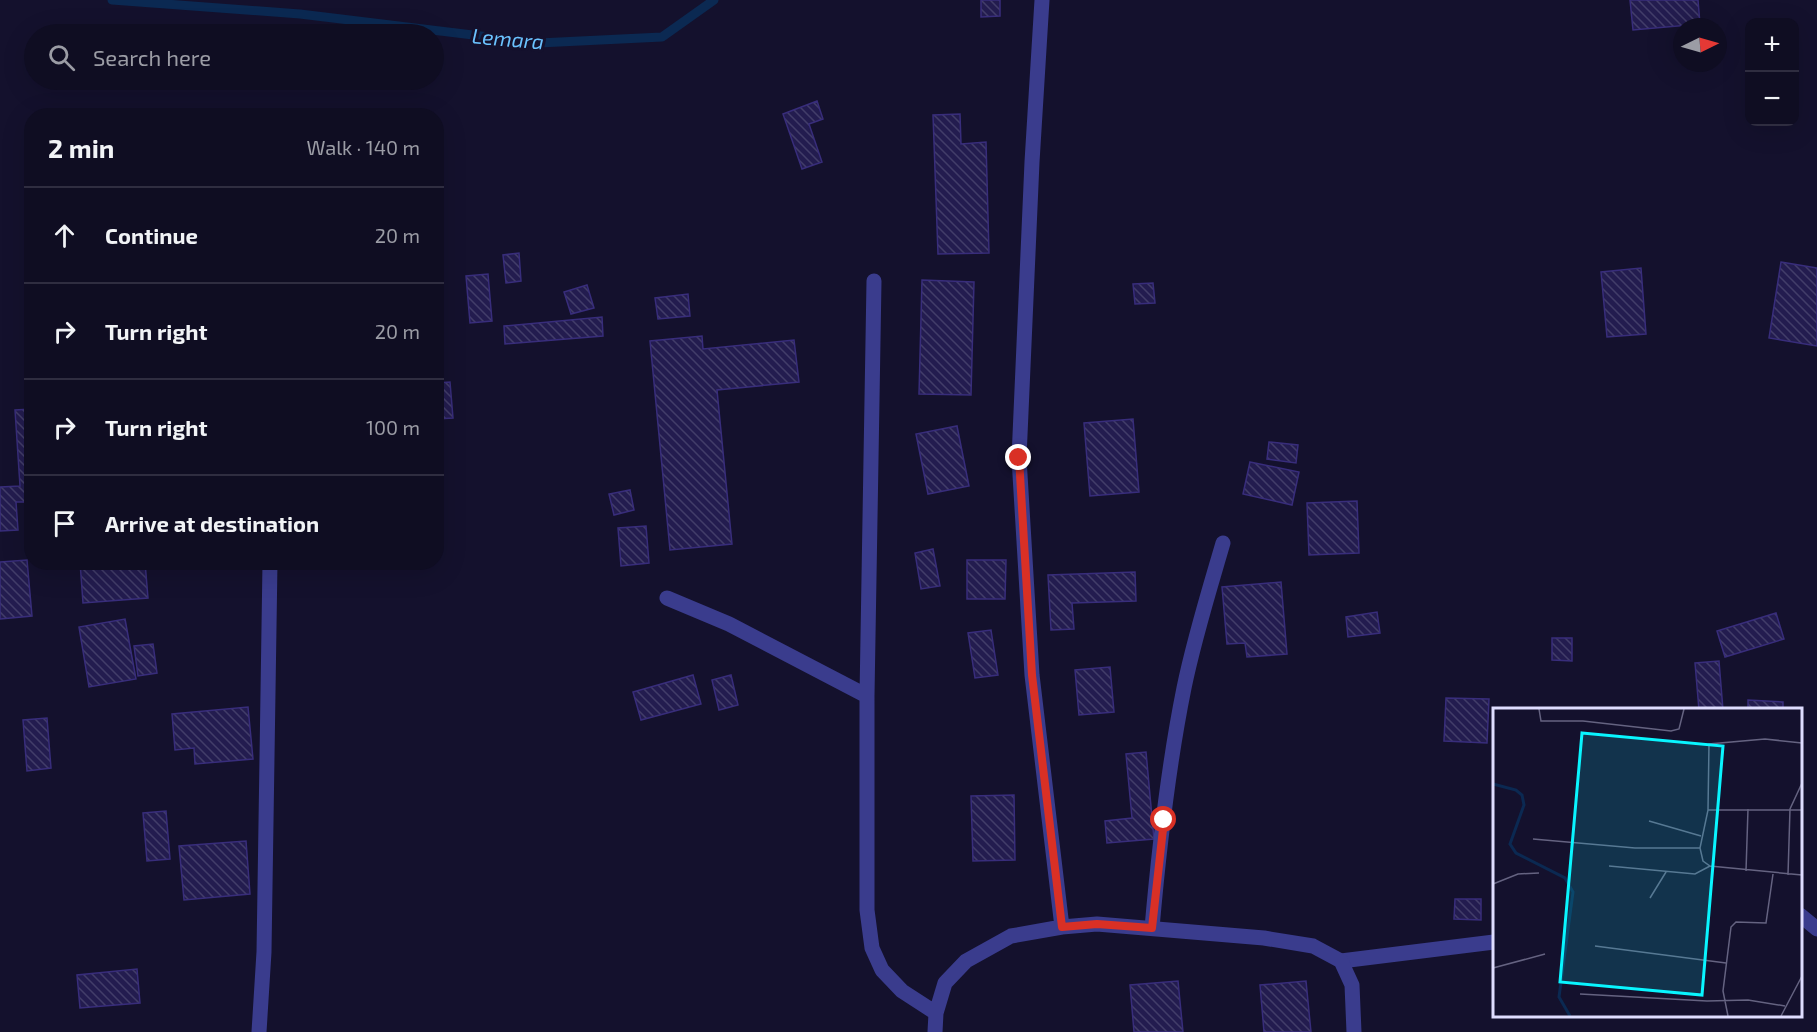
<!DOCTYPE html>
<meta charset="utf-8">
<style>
:root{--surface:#0f0d22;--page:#1d1b2f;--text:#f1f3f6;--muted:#9b9ca5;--line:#2f2d40}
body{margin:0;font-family:"Exo 2",sans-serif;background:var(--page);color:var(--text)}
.controls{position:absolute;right:18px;top:18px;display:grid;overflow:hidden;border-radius:12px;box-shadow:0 6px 24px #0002}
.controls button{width:54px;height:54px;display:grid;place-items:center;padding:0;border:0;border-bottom:2px solid var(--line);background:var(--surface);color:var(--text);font:30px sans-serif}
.compass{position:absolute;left:1673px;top:18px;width:54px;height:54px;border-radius:50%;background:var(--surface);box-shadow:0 6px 24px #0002;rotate:85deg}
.stop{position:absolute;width:18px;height:18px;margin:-14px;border:4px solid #d93025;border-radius:50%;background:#fff}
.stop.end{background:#d93025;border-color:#fff;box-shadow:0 2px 6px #0008}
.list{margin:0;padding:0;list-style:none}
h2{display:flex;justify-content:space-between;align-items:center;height:78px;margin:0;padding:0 24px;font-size:26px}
h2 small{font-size:20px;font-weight:400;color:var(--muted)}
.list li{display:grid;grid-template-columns:39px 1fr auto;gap:18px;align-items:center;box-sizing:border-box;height:96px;padding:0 24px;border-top:2px solid var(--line)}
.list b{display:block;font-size:22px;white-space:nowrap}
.list em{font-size:20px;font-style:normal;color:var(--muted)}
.icon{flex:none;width:33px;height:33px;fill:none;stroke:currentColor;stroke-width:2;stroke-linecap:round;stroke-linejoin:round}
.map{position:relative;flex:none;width:1817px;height:1032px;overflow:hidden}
.search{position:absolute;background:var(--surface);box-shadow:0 6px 24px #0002;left:24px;top:24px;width:420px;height:66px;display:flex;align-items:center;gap:15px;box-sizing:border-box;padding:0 21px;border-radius:33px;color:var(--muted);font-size:22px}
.panel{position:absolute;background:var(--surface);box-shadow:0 6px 24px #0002;left:24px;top:108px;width:420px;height:462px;border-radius:24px}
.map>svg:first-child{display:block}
</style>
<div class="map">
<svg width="1817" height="1032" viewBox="0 0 1817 1032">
<defs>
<pattern id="building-back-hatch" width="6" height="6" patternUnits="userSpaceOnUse" patternTransform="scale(1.5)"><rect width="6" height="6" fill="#231c4f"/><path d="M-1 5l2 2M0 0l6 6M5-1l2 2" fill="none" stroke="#423d69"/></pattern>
</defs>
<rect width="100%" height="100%" fill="#14112d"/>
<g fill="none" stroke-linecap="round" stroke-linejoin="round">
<path stroke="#0b2952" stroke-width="9" d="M112 0 300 14 539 43 662 37 714 0"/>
</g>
<path fill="url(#building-back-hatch)" stroke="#382d7b" stroke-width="1.5" d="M981 0H1000V16L981 17Z
M1630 0H1698L1700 24 1633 30Z
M817 101 823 119 809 124 822 162 802 169 783 114Z
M960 114 961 144 986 142 989 253 938 254 933 115Z
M519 253 521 281 506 283 503 255Z
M1781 262 1817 268V346L1769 338Z
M1641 268 1646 334 1607 337 1601 272Z
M488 274 492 321 470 323 466 276Z
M922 280 974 282 971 395 919 394Z
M1153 283 1155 303 1135 304 1133 284Z
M587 285 594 308 571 314 564 292Z
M688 294 690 316 658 319 655 298Z
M602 317 603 336 505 344 504 326Z
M702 336 703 349 794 340 799 382 717 390 732 544 670 550 650 341Z
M450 382 453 418 436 419V383Z
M32 409V445H28L32 502H16L18 530 0 531V487L20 486 15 410Z
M1133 419 1139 492 1090 496 1084 423Z
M957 426 969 486 928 494 916 434Z
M1269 442 1298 445 1296 463 1267 459Z
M1250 462 1299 472 1292 505 1243 494Z
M630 490 634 510 614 515 609 494Z
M1357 501 1359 553 1309 555 1307 503Z
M646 526 649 563 621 566 618 528Z
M933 549 940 586 921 589 915 553Z
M27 560 32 616 0 619V562Z
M967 560H1006L1005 599H967Z
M80 562H145L148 598 83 603Z
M212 562H233L232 569 211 566Z
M1135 572 1136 601 1072 603 1074 629 1051 630 1048 575Z
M1281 582 1287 654 1247 657 1245 643 1227 644 1222 587Z
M1377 612 1380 633 1348 637 1346 617Z
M1776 613 1784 639 1725 657 1717 631Z
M125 619 136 679 89 687 79 627Z
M991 630 998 675 975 678 968 633Z
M1552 638H1572V661L1552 660Z
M153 644 157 673 138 676 134 646Z
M1719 661 1723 710H1699L1695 663Z
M1110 667 1114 712 1079 715 1075 670Z
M693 675 701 704 641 720 633 692Z
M731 675 738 705 719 710 712 680Z
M1446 698 1489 699 1487 743 1444 741Z
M1748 700 1783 702V710H1748Z
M248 707 253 759 195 764 194 748 175 750 172 714Z
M47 718 51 768 27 771 23 720Z
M1146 752 1154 839 1107 843 1105 821 1132 818 1126 754Z
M1014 795 1015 860 973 861 971 796Z
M166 811 170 859 147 861 143 813Z
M246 841 250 894 184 900 179 846Z
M1455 899H1481V920L1454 919Z
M137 969 140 1003 80 1008 77 975Z
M1178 981 1183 1032H1134L1130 985Z
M1306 981 1311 1032H1264L1260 985Z"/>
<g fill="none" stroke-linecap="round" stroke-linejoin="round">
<path stroke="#3a3c8d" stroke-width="15" d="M1800 915 1817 929
M1341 961 1494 942"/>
<path stroke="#3a3c8d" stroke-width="15" d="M1042 0 1032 162 1019 458 1032 675 1062 927
M874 281 867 696V910L872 948 882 970 902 991 936 1013
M667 598 729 624 867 696
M1152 928C1159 848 1168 767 1184 688 1194 639 1209 591 1223 543
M259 1032 264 952 270 562
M935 1032 936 1013 945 983 966 961 1011 936 1062 927 1097 924 1264 938 1313 946 1341 961 1352 985 1354 1032"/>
</g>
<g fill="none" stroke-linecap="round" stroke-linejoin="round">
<path stroke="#d93025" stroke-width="8" d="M1019 458 1032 675 1062 927 1097 924 1152 928 1164 820"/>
</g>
<g text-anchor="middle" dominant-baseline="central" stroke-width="6" stroke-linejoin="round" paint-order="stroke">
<g font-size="21" font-style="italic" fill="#6bc3ff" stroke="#14112d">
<text transform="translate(508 38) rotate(5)">Lemara</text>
</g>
</g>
<g transform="translate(1493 708)">
<rect width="309" height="309" fill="#14112d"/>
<path fill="none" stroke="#0b2952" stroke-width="3" d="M0 76 23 82 29 87 31 97 17 136 23 145 72 170 80 184 66 289 77 308"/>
<path fill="none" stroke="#656381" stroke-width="1.5" d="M46 1 48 13H90L178 23 186 21 191 1M215 102 216 36 272 31 309 35M309 102H215L207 140 210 153 217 158 309 167M156 113 208 128M40 131 142 140H207M116 158 202 166 217 158M253 163 255 101M295 167 297 101 309 75M0 176 25 166 46 165M157 190 173 164M102 238 233 255M0 260 52 246M87 286 214 293 255 292 292 298M235 308 230 283 238 219 243 214 273 215 280 166M288 308 309 268"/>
<path fill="#09f5ff" fill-opacity="0.15" stroke="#09f5ff" stroke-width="3" d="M89 25 230 38 209 287 67 274Z"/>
<rect width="309" height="309" fill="none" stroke="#dfddff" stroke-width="3"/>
</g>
</svg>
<div class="controls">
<button>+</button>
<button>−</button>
</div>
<svg class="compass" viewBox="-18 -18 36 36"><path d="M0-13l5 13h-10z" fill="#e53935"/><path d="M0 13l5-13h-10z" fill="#9b9ca5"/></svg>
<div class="stop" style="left:1164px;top:820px"></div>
<div class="stop end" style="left:1019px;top:458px"></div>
<div class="search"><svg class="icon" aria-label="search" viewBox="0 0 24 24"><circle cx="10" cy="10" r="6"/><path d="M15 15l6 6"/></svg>Search here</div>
<section class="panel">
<h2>2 min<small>Walk · 140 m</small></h2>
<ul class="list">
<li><svg class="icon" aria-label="ahead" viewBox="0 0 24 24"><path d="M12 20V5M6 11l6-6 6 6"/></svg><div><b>Continue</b></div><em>20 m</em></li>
<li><svg class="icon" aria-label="right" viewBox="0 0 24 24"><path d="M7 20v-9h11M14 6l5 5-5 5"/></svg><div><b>Turn right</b></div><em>20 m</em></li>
<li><svg class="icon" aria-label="right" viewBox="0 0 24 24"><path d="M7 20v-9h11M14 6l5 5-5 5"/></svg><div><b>Turn right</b></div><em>100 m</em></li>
<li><svg class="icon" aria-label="arrive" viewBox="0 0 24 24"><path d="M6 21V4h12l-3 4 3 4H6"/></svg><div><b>Arrive at destination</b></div></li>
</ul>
</section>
</div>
